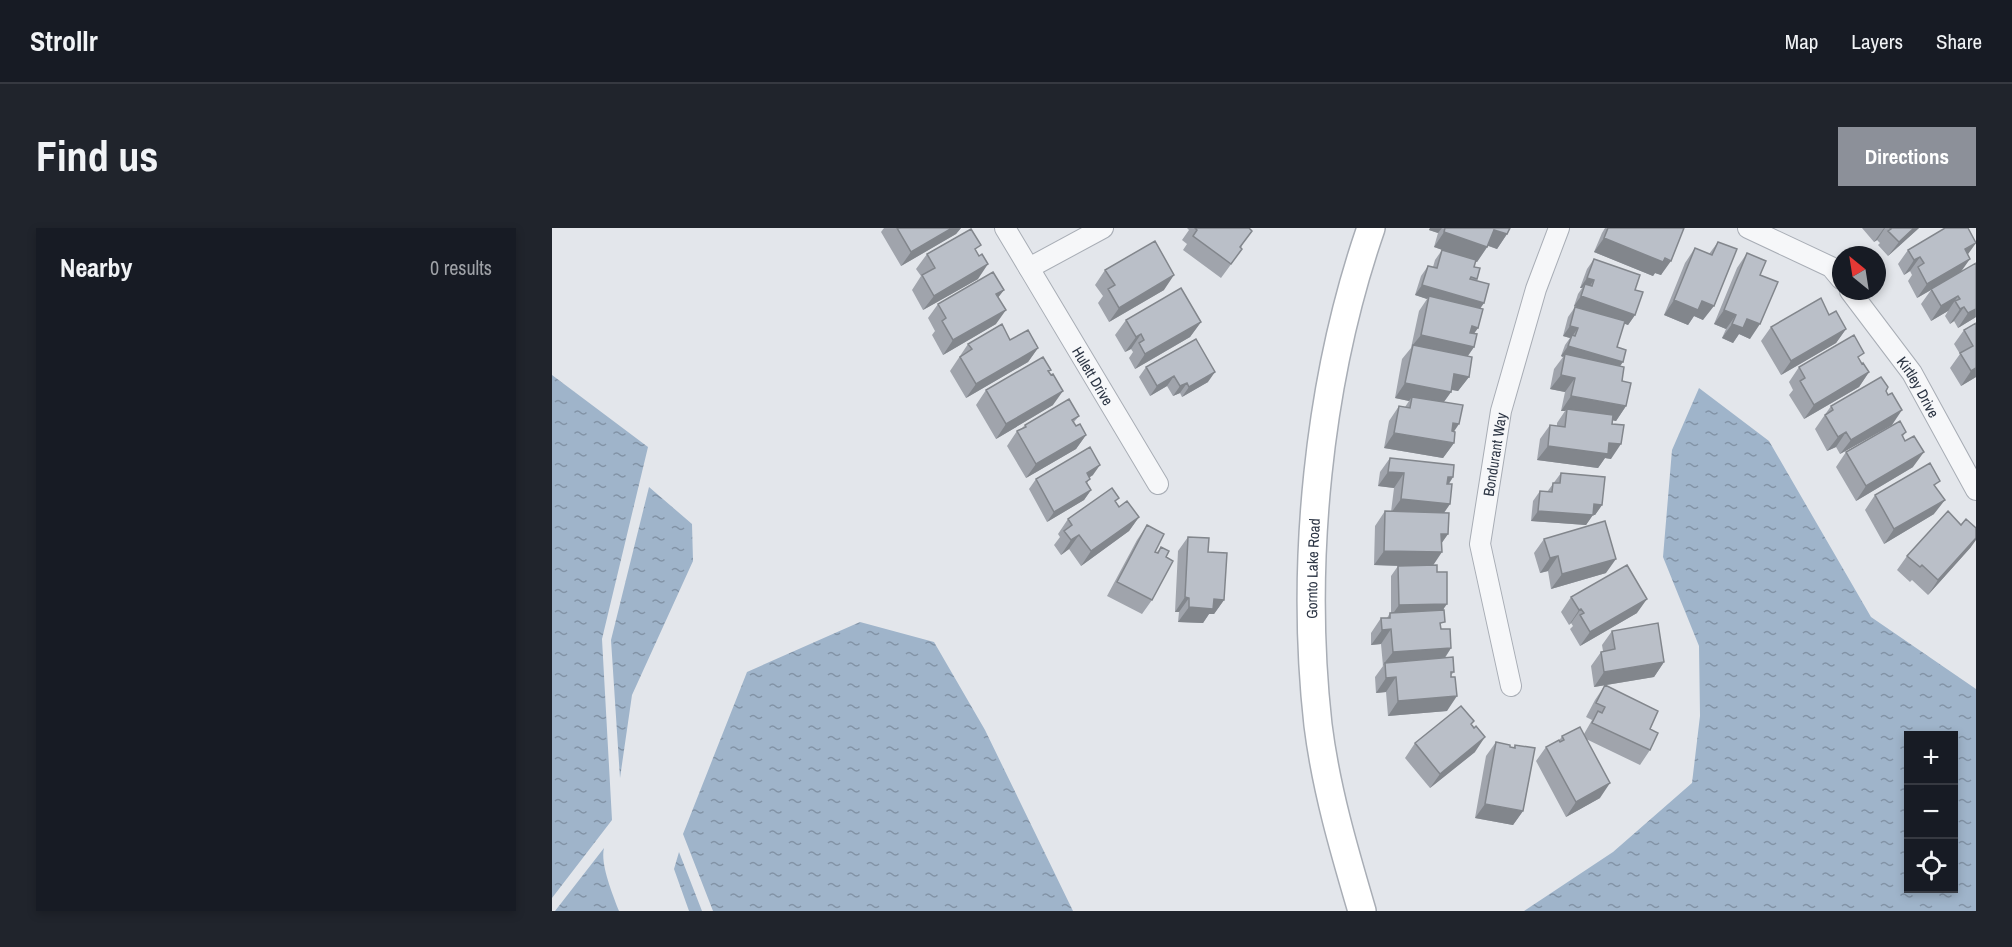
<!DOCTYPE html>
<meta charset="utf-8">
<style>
:root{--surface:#171b24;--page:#20242c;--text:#f1f3f6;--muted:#9ea1a6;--line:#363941;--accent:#8c9099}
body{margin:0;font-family:"Archivo Narrow",sans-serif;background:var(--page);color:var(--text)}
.controls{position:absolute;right:18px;bottom:18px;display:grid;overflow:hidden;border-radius:0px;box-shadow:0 3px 9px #0003}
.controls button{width:54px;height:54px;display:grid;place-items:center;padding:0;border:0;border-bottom:2px solid var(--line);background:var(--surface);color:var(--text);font:30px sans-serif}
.compass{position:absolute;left:1280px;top:18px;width:54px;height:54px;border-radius:50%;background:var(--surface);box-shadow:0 3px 9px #0003;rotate:330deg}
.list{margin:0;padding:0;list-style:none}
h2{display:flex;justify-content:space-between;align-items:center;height:78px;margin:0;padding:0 24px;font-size:26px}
h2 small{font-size:20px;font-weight:400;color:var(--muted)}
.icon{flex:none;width:33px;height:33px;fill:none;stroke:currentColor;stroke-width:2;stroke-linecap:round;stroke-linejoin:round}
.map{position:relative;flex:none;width:1424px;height:683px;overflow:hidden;border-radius:0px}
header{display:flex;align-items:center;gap:36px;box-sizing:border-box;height:84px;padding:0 30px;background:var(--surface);border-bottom:2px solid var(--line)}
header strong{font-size:28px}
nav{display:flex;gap:33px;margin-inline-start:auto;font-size:21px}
.intro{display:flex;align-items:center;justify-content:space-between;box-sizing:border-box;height:144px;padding:0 36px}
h1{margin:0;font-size:42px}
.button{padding:15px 27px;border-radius:0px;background:var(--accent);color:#fff;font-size:21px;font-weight:700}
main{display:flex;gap:36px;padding:0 36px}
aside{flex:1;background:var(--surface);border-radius:0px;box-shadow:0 3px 9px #0003}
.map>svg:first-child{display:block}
</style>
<header>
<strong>Strollr</strong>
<nav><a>Map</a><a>Layers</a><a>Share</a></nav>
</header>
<div class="intro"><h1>Find us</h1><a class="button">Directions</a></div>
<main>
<aside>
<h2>Nearby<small>0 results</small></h2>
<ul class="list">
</ul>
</aside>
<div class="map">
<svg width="1424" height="683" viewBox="0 0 1424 683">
<defs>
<pattern id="water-ripples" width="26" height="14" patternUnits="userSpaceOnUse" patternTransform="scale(1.5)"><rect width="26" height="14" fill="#9fb4ca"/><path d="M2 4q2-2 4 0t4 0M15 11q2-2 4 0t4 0" fill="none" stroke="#8293a6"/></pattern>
</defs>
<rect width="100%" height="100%" fill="#e3e6eb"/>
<path fill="url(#water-ripples)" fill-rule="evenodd" d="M0 147 96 219 50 411 60 592 0 670Z
M1147 160 1217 213 1319 389 1424 461V683H972L1061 624 1140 555 1148 488 1147 418 1111 329 1120 222ZM1356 508H1402V660H1356Z
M97 259 140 296 141 333 80 467 68 550 59 412Z
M308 394 382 414 433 502 521 683H161L131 606 195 444Z
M52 620C48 636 61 667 67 683H3Z
M127 624 150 683H137L122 641Z"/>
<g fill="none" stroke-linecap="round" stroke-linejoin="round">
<g stroke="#a8adb5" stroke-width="22">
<g id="street">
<path id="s1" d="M453 0 606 256"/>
<path d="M1196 0 1279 39 1289 51"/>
<path d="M477 40 551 0"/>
<path id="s2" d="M1298 63 1360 145 1424 262"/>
<path id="s3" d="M959 458 928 316 949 183 984 61 1007 0"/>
</g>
</g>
<g stroke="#a8adb5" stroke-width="30">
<g id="secondary">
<path id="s4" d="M810 683C792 622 774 561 766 497 748 337 766 153 819 0"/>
</g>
</g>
<use href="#street" stroke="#f6f7f9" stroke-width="20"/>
<use href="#secondary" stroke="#fff" stroke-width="27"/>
</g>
<path fill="#a0a4ac" d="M332 0H409L404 6 349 38 329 4Z
M635 0H697L689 20 680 35 669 50 631 22 635 16 630 12 637 2Z
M878 0H958L955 6 945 21 936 18 925 34 923 33 922 39 925 51 924 53 932 75 928 80 926 100 922 105V119L916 128 917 149 906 163 899 162V164L892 174 902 203V215L891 230 832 220 837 193 847 178 853 179 857 173 843 170 850 131 859 120 867 83 875 71 863 67 869 48 876 38 881 39 883 32 890 22 902 26 882 19 886 5 877 2Z
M1053 0H1132L1109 47 1103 45 1101 48 1042 24 1050 5Z
M1310 0H1367L1336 28 1326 17 1328 15 1325 12 1322 14Z
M1166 14 1151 92 1142 88 1136 97 1112 87 1133 35 1143 20 1157 26Z
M1356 22 1416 27 1408 45 1424 89 1406 100 1402 93 1398 96 1393 88 1396 83 1379 93 1369 76 1379 62 1365 70 1356 53 1360 47 1358 43 1352 47 1346 36Z
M424 24 426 51 371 82 360 62 369 48 364 41 375 26Z
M1195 25 1208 47 1198 111 1187 106 1181 115 1170 110 1174 101 1162 96 1185 40Z
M1042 31 1083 62V87L1076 97 1072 95 1065 119 1074 178 1064 193 1061 192 1059 231 1053 230 1046 240 985 232 988 211 998 197 1005 198V195L1013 183H1009L1013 164 998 161 1002 141 1011 129 1009 128 1013 117 1018 110 1011 108 1016 89 1023 79 1033 82 1022 78 1026 66 1030 60H1028L1035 41Z
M553 42 612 62 557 94 546 75 551 68 543 57Z
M452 62 446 69 444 96 391 127 380 107 383 103 376 90 386 76Z
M1277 87 1294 101 1284 115 1229 147 1209 113 1219 99Z
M574 92 649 94 638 109 583 141 577 130 581 124 579 121 573 124 563 107Z
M1424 95V149L1409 158 1398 140 1408 126 1402 116 1412 102Z
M458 112 486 120 476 134 414 170 398 143 416 116Z
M1307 133 1317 144 1307 159 1252 191 1237 167 1241 162 1237 154 1247 139Z
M594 139 656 154 630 169 628 165 621 168 615 158 598 168 587 149Z
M497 144 501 177 444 211 424 177 434 162Z
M1334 163 1340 197 1288 226 1284 219 1275 223 1263 201 1279 178Z
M527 188 522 194 524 198 534 207 524 221 474 250 455 218 465 203 470 200 473 197Z
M1354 204 1351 208 1353 213 1361 239 1304 273 1284 239 1294 224Z
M838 230 901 249 897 256 898 276 892 285 896 306 889 316 881 337 885 344 892 382 888 401 899 420 893 430 902 444 899 447 895 483 836 488 834 464 824 465 823 449 831 438 829 416 819 417V405L829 390H835L838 385H839V348L846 338H849L822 337 823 298 833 283 839 284 842 260 826 258 828 244Z
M1009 245 1050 277 1043 287 1041 286 1034 297 979 293 981 273 988 263 995 264Z
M541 247 537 250 535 256 539 262 532 272 495 294 477 261 484 251Z
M1384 259 1382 286 1332 316 1313 282 1323 267Z
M564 274 567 279 587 289 577 303 529 338 517 321 509 327 502 317 508 309 506 306 516 291Z
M595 297 603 324H605L609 319 614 329 600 372 590 386 555 368 585 312Z
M636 309 656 324 672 372 662 386H657L651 395 626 394 627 384H623L626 323Z
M992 311 1054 345 999 361 996 343 988 345 982 325Z
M1419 319 1376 367 1360 352 1358 354 1345 342 1355 328Z
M1019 369 1085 385 1028 418 1018 401 1021 398 1019 395 1017 397 1009 384Z
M1060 403 1112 434 1102 449 1042 459 1039 438 1049 424 1051 423 1050 417Z
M1053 457 1098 501V522L1088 537 1034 511 1048 570 1014 589 984 533 994 519 1007 513 1010 508 1032 506 1040 492 1034 489 1043 472Z
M919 497 923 524 878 560 853 530 863 515Z
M944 514 961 520 963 517 971 583 961 597 923 590 934 528Z"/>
<path fill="#82868c" d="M400 0H409L404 6 349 38 359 24Z
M878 0H890L886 5 877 2Z
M1332 0H1333L1325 12 1322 14Z
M1362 0H1367L1336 28 1347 14Z
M942 2 955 6 945 21 932 16Z
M892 4 935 19 925 34 882 19Z
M1052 10 1119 33 1109 47 1103 45 1101 48 1042 24Z
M1424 15 1414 29 1413 21Z
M1368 29 1358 43 1352 47 1362 32Z
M1418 31 1408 45 1365 70 1375 56Z
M436 36 426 51 371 82 382 68Z
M622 47 612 62 557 94 567 80Z
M1035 50 1042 52 1035 62 1033 56 1030 60H1028Z
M870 57 932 75 925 85 877 68 875 71 863 67Z
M452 62 441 76 444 66Z
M1029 68 1083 87 1076 97 1022 78Z
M1406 68 1396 83 1379 93 1389 78Z
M1122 72 1150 73 1162 78 1151 92 1142 88 1136 97 1112 87Z
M1412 79 1402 93 1398 96 1408 81Z
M1424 81V89L1406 100 1416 85Z
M454 82 444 96 391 127 401 112Z
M1172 82 1184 87 1174 101 1162 96Z
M1195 91 1208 96 1198 111 1187 106 1181 115 1170 110 1180 96Z
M649 94 638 109 583 141 593 126Z
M920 98 926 100 916 114Z
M1018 98 1026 100 1019 110 1020 107 1018 110 1011 108Z
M1294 101 1284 115 1229 147 1239 133Z
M589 106 579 121 573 124 584 109Z
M869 107 922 119 912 133 860 118Z
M1016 118 1071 134 1064 144 1013 126 1011 129 1009 128Z
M486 120 476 134 414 170 424 156Z
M1424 140V149L1409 158 1419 143Z
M663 144 656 154 630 169 637 159Z
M1317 144 1307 159 1252 191 1262 177Z
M902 146 917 149 906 163 892 160Z
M1009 147 1023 150 1013 164 998 161Z
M622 148 615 158 598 168 605 158Z
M635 155 628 165 621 168 628 158Z
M853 155 899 164 888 179 860 169 857 173 843 170Z
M511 163 501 177 444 211 454 196Z
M1019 168 1074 178 1064 193 1015 184V181L1013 183H1009Z
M1350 182 1340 197 1288 226 1299 212Z
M901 195 907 196 897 211Z
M1294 204 1284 219 1275 223 1286 209Z
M842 205 902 215 891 230 832 220Z
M534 207 524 221 474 250 484 236Z
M1057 215 1069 216 1059 231 1053 230 1046 240 985 232 996 218Z
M1372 224 1361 239 1304 273 1314 258Z
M548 237 541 247 528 255 535 245Z
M836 244 852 245 842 260 826 258Z
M896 249H901L891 264Z
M539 262 532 272 495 294 502 284Z
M849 271 898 276 888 290 839 285Z
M1393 272 1382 286 1332 316 1342 301Z
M1042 276 1050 277 1043 287 1035 286Z
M986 283 1041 287 1034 297 979 293Z
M587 289 577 303 529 338 539 323Z
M889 306H896L886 320Z
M527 307 517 321 509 327 519 312Z
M1424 310V312L1419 319 1376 367 1386 352Z
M832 323 890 324 880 339 822 337Z
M1006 328 996 343 988 345 998 330Z
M1064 331 1054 345 999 361 1010 346Z
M633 369 637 370 627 384H623Z
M662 371 672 372 662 386H657L651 395 626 394 637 379Z
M1095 371 1085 385 1028 418 1038 404Z
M895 376 888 386 840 387 847 377Z
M1029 381 1019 395 1017 397 1027 382Z
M839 401 829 416 819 417 830 402Z
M899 420 889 435H833L830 438 841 424Z
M1112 434 1102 449 1042 459 1052 444Z
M844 449 834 464 824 465 834 450Z
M905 468 895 483 836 488 846 473Z
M933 509 923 524 878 560 888 546Z
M1058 555 1048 570 1014 589 1024 574Z
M933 576 971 583 961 597 923 590Z"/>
<path fill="#babfc8" stroke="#82868c" stroke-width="1.5" d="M345 0H400L359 24Z
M643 0H697L700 3 688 19 690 21 679 36 641 8 645 2Z
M893 0H958L955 6 942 2 935 19 892 4Z
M1056 0H1132L1119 33 1113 30 1111 34 1052 10Z
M1338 0H1362L1347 14 1336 3 1339 1Z
M1393 0H1416L1424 15 1413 21 1418 31 1375 56 1366 39 1372 35 1368 29 1362 32 1356 22Z
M419 1 429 17 423 21 427 28 430 26 436 36 382 68 370 47 383 40 375 26Z
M603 13 622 47 567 80 556 61 563 57 553 42Z
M1166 14 1185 21 1162 78 1150 73 1146 82 1122 72 1143 20 1160 27Z
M890 22 924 32 922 39 928 40 925 51 919 49 918 51 937 56 932 75 870 57 876 38 885 40Z
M1195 25 1214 33 1208 47 1226 54 1208 96 1195 91 1191 100 1180 96 1184 87 1172 82Z
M1042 31 1088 47 1083 62 1091 64 1083 87 1029 68 1033 56 1040 58 1042 52 1035 50Z
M1424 35V81L1416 85 1412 79 1408 81 1403 73 1408 71 1406 68 1389 78 1379 61Z
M441 44 452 62 444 66 454 82 401 112 390 93 394 90 386 76Z
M629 60 649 94 593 126 587 115 592 112 589 106 584 109 574 92Z
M877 68 931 81 926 100 920 98 918 105 925 106 922 119 869 107Z
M1269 70 1277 87 1284 83 1294 101 1239 133 1219 99Z
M1023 79 1073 93 1065 119 1074 122 1071 134 1016 118 1020 107 1023 108 1026 100 1018 98Z
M1424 95V140L1419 143 1408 125 1421 118 1412 102Z
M450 96 458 112 476 102 486 120 424 156 408 129 420 121 416 116Z
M1302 107 1312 125 1306 129 1310 136 1311 135 1317 144 1262 177 1248 153 1253 150 1247 139Z
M644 111 663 144 637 159 635 155 628 158 622 148 605 158 594 139Z
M861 117 920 129 917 149 902 146 899 164 853 155Z
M1013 126 1072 139 1070 153 1079 155 1074 178 1019 168 1023 150 1009 147Z
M491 129 499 142 496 143 499 147 501 146 511 163 454 196 434 162Z
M1329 149 1336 159 1334 163 1336 167 1340 165 1350 182 1299 212 1294 204 1286 209 1273 187 1281 182 1279 178Z
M860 169 911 177 907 196 901 195 900 203 903 204 902 215 842 205 847 178 858 180Z
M517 171 527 188 520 192 524 198 528 196 534 207 484 236 465 203 474 199 473 197Z
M1015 181 1061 187 1060 196 1072 197 1069 216 1057 215 1056 226 996 218 998 197 1013 199Z
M1348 193 1354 204 1350 207 1353 213 1362 208 1372 224 1314 258 1294 224Z
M538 219 548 237 535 245 538 251 534 254 539 262 502 284 484 251Z
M838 230 902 237 901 249H896L895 256H900L898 276 849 271 852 245 836 244Z
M1378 235 1388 253 1382 257 1393 272 1342 301 1323 267Z
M1009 245 1053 249 1050 277 1042 276 1041 287 986 283 988 263 1000 264 1001 255H1008Z
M560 260 567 270 563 273 567 279 575 273 587 289 539 323 527 307 519 312 512 303 520 297 516 291Z
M833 283 897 285 896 306H889L890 324 832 323Z
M1396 283 1409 297 1414 291 1424 300V310L1386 352 1370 337 1368 339 1355 328Z
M1053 293 1064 331 1010 346 1006 328 998 330 992 311Z
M595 297 612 306 603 324 606 325 609 319 617 323 614 329 621 333 600 372 565 354Z
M636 309 657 310 656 324 675 325 672 372 662 371 661 381 637 379V370L633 369Z
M885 337V344H895V376L847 377 846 338Z
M1075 337 1095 371 1038 404 1028 387 1032 385 1029 381 1027 382 1019 369Z
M892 382 893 394 888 395 889 401H898L899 420 841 424 839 401 830 402 829 390H838V385Z
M1106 395 1112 434 1052 444 1049 424 1063 421 1060 403Z
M901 429 902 444H899V449H903L905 468 846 473 844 449 834 450 833 435Z
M1053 457 1106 483 1098 501 1106 505 1098 522 1040 495 1046 483 1050 485 1053 479 1044 475Z
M909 478 922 493 919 496 922 500 924 498 933 509 888 546 863 515Z
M1028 499 1058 555 1024 574 994 519 1007 512 1008 514 1012 512 1010 508Z
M944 514 958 517V519L963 520V517L983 520 971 583 933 576Z"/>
<g text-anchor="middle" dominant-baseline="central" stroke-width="4.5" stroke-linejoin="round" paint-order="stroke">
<g font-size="15" fill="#2b3443" stroke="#f3f5f8">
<text stroke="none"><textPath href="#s1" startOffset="172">Hulett Drive</textPath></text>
<text stroke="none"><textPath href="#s2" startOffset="118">Kirtley Drive</textPath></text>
<text stroke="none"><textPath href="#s3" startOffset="236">Bondurant Way</textPath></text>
<text stroke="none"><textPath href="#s4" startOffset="348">Gornto Lake Road</textPath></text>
</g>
</g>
</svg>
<div class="controls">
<button>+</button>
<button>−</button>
<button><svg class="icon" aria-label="locate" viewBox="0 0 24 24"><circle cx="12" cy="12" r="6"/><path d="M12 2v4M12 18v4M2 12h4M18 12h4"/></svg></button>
</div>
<svg class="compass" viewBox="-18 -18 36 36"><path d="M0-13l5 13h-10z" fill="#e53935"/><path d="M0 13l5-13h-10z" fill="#9ea1a6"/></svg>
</div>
</main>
